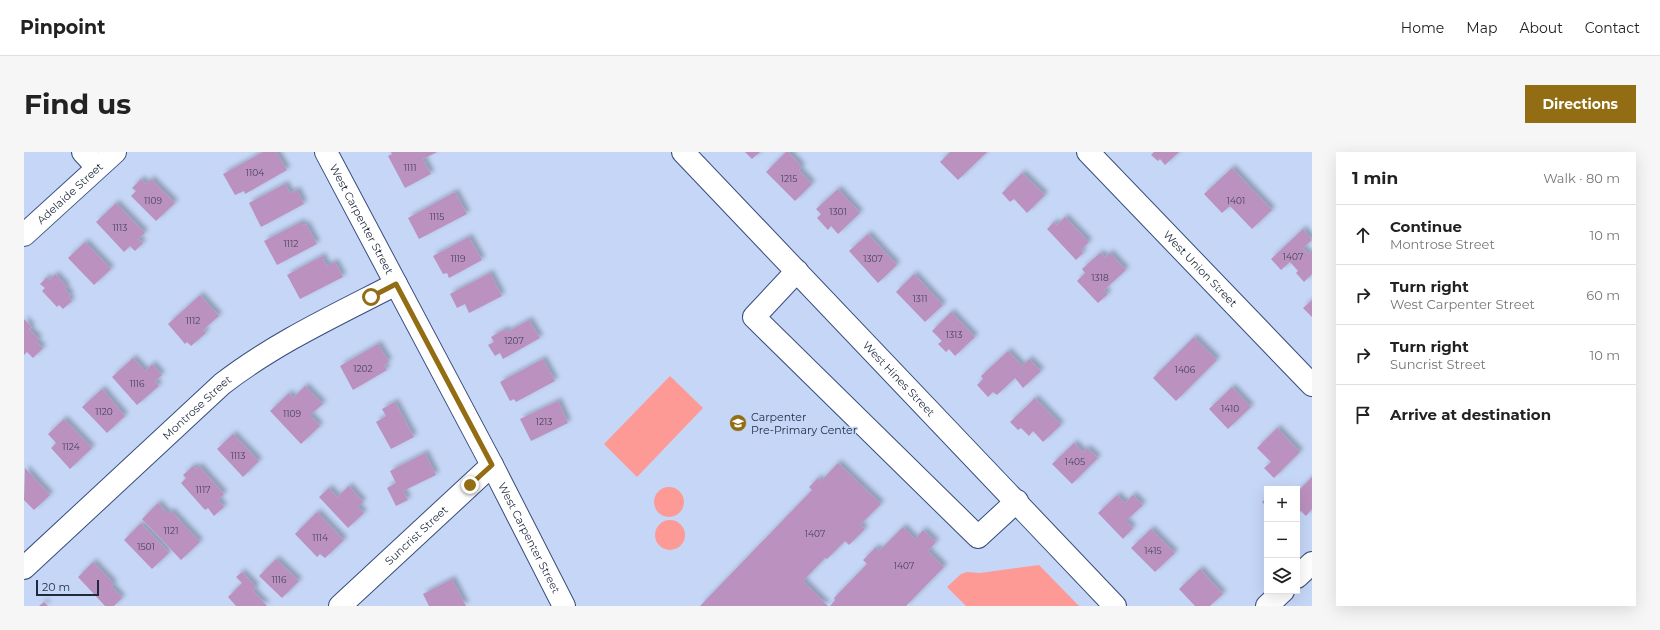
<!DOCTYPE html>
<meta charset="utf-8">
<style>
:root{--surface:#fff;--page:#f6f6f6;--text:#222;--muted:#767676;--line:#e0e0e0;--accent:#926d14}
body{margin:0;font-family:Montserrat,sans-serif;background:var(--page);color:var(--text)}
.controls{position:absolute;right:12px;bottom:12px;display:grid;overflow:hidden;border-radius:0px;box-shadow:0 4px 16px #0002}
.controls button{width:36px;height:36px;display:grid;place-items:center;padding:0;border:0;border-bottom:1px solid var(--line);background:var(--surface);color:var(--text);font:20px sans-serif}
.scale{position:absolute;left:12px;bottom:10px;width:63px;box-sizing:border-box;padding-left:4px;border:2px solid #1f2a3e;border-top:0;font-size:11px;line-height:14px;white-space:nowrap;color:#1f2a3e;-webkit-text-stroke:3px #c5d6f7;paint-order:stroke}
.stop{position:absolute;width:12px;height:12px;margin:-9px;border:3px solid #926d14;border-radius:50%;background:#fff}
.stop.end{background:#926d14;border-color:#fff;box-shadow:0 1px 4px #0008}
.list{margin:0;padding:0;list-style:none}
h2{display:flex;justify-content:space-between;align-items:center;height:52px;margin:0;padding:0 16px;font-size:17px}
h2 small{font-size:13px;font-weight:400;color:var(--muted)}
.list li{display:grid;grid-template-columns:26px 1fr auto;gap:12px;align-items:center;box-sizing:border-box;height:60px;padding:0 16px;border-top:1px solid var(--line)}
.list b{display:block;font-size:15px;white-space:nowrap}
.list p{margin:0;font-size:13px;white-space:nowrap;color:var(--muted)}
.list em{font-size:13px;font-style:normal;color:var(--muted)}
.icon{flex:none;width:22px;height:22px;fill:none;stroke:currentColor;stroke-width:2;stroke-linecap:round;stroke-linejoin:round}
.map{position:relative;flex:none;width:1288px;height:454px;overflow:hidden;border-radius:0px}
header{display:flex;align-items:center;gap:24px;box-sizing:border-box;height:56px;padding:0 20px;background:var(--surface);border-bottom:1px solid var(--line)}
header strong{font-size:19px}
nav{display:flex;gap:22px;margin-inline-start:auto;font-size:14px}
.intro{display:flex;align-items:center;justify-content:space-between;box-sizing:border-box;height:96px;padding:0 24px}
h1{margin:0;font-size:28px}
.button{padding:10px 18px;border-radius:0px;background:var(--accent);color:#fff;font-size:14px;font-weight:700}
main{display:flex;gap:24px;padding:0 24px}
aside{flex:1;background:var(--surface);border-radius:0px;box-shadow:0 4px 16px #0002}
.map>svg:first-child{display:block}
</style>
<header>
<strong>Pinpoint</strong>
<nav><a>Home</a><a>Map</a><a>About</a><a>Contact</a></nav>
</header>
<div class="intro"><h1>Find us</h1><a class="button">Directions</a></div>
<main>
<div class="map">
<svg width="1288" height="454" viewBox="0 0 1288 454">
<defs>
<filter id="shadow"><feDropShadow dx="3.5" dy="-3.5" stdDeviation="2" flood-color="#0004"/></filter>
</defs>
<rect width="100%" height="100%" fill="#c5d6f7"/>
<path fill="#fd9a95" d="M646 224 679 256 613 325 580 292Z
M630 350a15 15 0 1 1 30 0a15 15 0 1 1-30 0Z
M631 383a15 15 0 1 1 30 0a15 15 0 1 1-30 0Z
M1015 413 1055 454H942L923 435 937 422 943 420 956 421Z"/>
<path fill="#bb91bf" filter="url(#shadow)" d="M239 0H252L263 18 221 42 220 39 211 43 199 22Z
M367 0H413L399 7 407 22 381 36 364 4 368 2Z
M721 0H736L728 7Z
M762 0H764L778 15 775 18 788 32 771 49 742 20Z
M926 0H963L934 28 916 10Z
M1130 0H1155L1141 13 1136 7 1134 9 1127 3Z
M1208 16 1248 58 1228 77 1206 54 1198 61 1180 42Z
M998 21 1021 43 1003 61 990 47 986 50 978 41Z
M117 27 122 32 127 27 151 51 132 69 107 44 112 39 108 36Z
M261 32 266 41 273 38 280 52 237 75 225 51Z
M814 37 836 61 814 82 807 74 804 78 793 66 797 62 792 57Z
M431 40 443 62 395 87 384 66Z
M92 51 121 81 114 87 119 91 111 99 106 94 100 100 72 70Z
M1041 65 1065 90 1057 98 1059 101 1052 108 1023 77 1030 70 1033 73Z
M277 70 279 74 282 72 293 92 253 113 240 89Z
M1279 77 1288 88 1279 96 1284 102 1288 98V122L1280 130 1272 121 1274 119 1266 110 1257 118 1247 107Z
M844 82 873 113 854 131 825 99Z
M445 85 458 108 425 126 423 121 419 122 409 104Z
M61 90 87 117 70 133 44 106Z
M1076 101 1081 105 1086 101 1102 118 1080 138 1084 142 1074 151 1053 129 1061 121 1058 117Z
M298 104 303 114 311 110 319 125 276 147 263 123Z
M466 121 478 144 445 161 441 152 433 156 426 142Z
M31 122 43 135 41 137 47 143 44 145 48 149 39 157 35 153 33 155 18 139 21 136 16 132 23 125 26 128Z
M890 122 919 153 901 170 872 140Z
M176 143 195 164 179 178 182 181 167 194 163 190 161 192 144 172Z
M1288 148V165L1279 156Z
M927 160 951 185 931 204 925 197 922 200 914 192 918 189 908 179Z
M0 167 8 175 5 177 15 187 12 190 19 196 9 206 3 200 0 203Z
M505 168 516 186 479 207 476 201 471 204 464 193 470 190 467 185 481 177 483 180Z
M1170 185 1193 208 1152 249 1129 226Z
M354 192 365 210 360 213 363 218 329 238 316 214Z
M984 199 998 214 1005 207 1017 219 999 236 991 226 973 243 969 240 964 245 953 233 959 227 957 224Z
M109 206 121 219 128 212 138 223 131 229 135 234 113 253 88 225Z
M519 207 531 229 492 250 490 247 486 249 476 230Z
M281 234 299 252 286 263 296 274 277 292 246 259 265 241 269 246Z
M1208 235 1227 255 1204 277 1185 257Z
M78 237 101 264 83 281 58 255Z
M1011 246 1037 273 1019 290 1009 279 1005 284 997 276 994 278 986 270Z
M534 249 544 271 507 289 496 267Z
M371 250 390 285 367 297 352 270 362 264 358 257Z
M40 267 68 296 46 317 27 296 32 291 24 282Z
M1253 276 1276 300 1250 326 1240 316 1247 310 1233 296Z
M209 282 235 309 219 325 193 297Z
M1050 291 1059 300 1063 296 1074 306 1048 332 1028 312Z
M401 301 412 323 379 339 384 348 372 354 363 336 372 331 366 319Z
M814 311 857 352 836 373 841 377 825 393 821 389 803 407 801 406 779 429 804 454H676L788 338 785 335 794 326 797 329Z
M169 314 172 317 175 314 200 342 194 348 200 355 190 364 184 356 181 358 157 331 162 326 159 323Z
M1 316 26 343 10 358 0 348Z
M1288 325V357L1282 364 1277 359 1273 362V340Z
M325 334 339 350 334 355 340 361 324 376 295 345 305 336 313 345Z
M1093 343 1101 351 1109 343 1119 353 1102 369 1109 376 1099 387 1074 361Z
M1243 345V355L1238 350Z
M134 351 144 362 147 359 176 390 157 408 118 367Z
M293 360 320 388 301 406 296 402 293 405 271 382Z
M117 371 145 401 128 417 100 388Z
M879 375 891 387 899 378 912 390 904 399 920 415 882 454H806L811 448 810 446 843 412 839 408 852 395 855 399Z
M1127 377 1151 401 1131 420 1107 396Z
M252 407 275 429 258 446 235 424Z
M69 410 90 432 87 434 98 446 90 454H81L54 425Z
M1176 417 1199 442 1186 454H1171L1155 437Z
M218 420 232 435 229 439 243 454H212L204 445 218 431 212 425Z
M428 427 442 454H405L399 442Z
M20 450 24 454H15Z"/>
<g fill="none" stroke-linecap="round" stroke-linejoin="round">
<g stroke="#374d7b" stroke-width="24">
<g id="minor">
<path d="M59 0 73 15"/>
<path id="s1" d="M302 0 468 313 540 454"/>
<path id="s2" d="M659 0 1091 454"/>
<path id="s3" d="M1064 0 1288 233"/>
<path id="s4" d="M0 83 91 0"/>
<path d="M773 119 730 165 954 385 993 349"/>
<path id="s5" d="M0 416 198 232C251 191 312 163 372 132"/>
<path d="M1273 425 1288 411"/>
<path id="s6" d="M316 454 468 313"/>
<path d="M1243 454 1259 439"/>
</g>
</g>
<use href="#minor" stroke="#fff" stroke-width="22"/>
</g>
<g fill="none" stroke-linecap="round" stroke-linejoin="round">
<path stroke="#926d14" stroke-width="5" d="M347 145 372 132 468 313 446 333"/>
</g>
<defs>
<g id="school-disc" transform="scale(0.9)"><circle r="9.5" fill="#926d14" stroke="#c5d6f7"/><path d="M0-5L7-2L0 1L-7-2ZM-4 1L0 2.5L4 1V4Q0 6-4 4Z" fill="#fff"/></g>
</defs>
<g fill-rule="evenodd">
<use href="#school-disc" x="714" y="271"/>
</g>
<g text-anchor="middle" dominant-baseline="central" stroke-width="3" stroke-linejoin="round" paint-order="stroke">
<g font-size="9" fill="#46445e">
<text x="386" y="15">1111</text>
<text x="231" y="20">1104</text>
<text x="765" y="26">1215</text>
<text x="129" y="48">1109</text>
<text x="1212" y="48">1401</text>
<text x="814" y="59">1301</text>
<text x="413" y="64">1115</text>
<text x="96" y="75">1113</text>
<text x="267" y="91">1112</text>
<text x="1269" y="104">1407</text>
<text x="434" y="106">1119</text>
<text x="849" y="106">1307</text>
<text x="1076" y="125">1318</text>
<text x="896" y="146">1311</text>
<text x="169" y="168">1112</text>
<text x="930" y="182">1313</text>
<text x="490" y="188">1207</text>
<text x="339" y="216">1202</text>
<text x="1161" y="217">1406</text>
<text x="113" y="231">1116</text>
<text x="1206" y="256">1410</text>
<text x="80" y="259">1120</text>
<text x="268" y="261">1109</text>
<text x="520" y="269">1213</text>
<text x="47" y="294">1124</text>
<text x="214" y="303">1113</text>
<text x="1051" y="309">1405</text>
<text x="179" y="337">1117</text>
<text x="147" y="378">1121</text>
<text x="791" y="381">1407</text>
<text x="296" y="385">1114</text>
<text x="122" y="394">1501</text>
<text x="1129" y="398">1415</text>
<text x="880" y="413">1407</text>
<text x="255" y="427">1116</text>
</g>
<g font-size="11" fill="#1f2a3e" stroke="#c5d6f7">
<text stroke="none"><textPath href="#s4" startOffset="62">Adelaide Street</textPath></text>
<text stroke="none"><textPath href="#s1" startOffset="76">West Carpenter Street</textPath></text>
<text stroke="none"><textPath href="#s3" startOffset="162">West Union Street</textPath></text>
<text stroke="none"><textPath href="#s2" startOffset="313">West Hines Street</textPath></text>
<text stroke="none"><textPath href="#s5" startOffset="236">Montrose Street</textPath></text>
<text stroke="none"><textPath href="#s6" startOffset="104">Suncrist Street</textPath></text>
<text stroke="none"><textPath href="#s1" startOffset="436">West Carpenter Street</textPath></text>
</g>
<g font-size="11" fill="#1f2a3e" stroke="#c5d6f7" text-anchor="start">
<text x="727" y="265">Carpenter<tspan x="727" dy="13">Pre-Primary Center</tspan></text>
</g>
</g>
</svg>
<div class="controls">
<button>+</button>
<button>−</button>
<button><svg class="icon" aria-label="layers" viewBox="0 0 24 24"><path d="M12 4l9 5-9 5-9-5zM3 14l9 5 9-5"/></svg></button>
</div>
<div class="scale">20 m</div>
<div class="stop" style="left:347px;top:145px"></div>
<div class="stop end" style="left:446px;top:333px"></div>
</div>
<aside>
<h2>1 min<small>Walk · 80 m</small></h2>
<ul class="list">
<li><svg class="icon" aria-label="ahead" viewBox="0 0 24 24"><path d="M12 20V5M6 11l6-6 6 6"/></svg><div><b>Continue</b><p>Montrose Street</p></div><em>10 m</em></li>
<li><svg class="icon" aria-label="right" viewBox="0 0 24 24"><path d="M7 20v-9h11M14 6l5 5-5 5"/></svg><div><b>Turn right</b><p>West Carpenter Street</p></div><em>60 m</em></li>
<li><svg class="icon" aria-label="right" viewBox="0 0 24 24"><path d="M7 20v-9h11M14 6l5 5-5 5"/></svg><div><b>Turn right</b><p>Suncrist Street</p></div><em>10 m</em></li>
<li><svg class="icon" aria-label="arrive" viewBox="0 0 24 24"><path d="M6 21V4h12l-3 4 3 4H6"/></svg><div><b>Arrive at destination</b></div></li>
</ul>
</aside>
</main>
